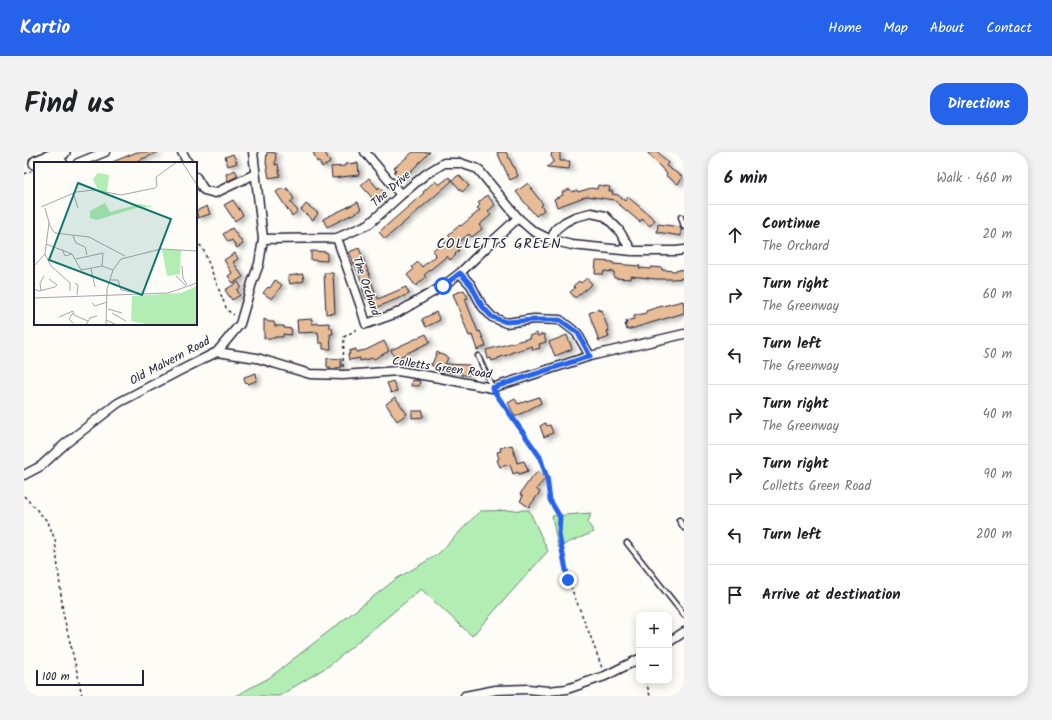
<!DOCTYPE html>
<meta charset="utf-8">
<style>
:root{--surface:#fff;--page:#f2f2f2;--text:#202124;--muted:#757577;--line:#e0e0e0;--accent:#2563eb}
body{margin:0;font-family:Kalam,sans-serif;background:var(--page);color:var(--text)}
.controls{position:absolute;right:12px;bottom:12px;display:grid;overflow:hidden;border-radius:8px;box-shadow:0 2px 10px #0003}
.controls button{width:36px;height:36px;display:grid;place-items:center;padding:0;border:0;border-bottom:1px solid var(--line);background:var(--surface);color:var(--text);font:20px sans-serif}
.scale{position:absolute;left:12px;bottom:10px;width:108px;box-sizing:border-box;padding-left:4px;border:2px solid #22223b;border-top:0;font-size:11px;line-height:14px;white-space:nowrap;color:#22223b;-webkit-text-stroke:3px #fdfcf7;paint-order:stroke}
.stop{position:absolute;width:12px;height:12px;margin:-9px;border:3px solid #2563eb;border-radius:50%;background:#fff}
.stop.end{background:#2563eb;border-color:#fff;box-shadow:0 1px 4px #0008}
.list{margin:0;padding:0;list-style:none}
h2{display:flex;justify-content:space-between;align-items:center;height:52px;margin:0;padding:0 16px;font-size:17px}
h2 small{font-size:13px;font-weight:400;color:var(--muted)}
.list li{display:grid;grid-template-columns:26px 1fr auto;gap:12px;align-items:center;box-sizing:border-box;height:60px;padding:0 16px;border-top:1px solid var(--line)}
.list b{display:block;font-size:15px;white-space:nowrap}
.list p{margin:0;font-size:13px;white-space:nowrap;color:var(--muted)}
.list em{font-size:13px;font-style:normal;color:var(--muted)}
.icon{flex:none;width:22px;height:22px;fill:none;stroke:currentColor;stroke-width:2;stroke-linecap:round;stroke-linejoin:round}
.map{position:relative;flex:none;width:660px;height:544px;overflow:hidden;border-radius:16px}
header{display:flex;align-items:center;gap:24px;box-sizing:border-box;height:56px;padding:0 20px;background:var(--accent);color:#fff}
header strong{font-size:19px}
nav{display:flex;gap:22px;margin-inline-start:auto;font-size:14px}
.intro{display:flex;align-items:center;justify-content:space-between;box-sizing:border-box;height:96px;padding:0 24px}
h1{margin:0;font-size:28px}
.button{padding:10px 18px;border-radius:16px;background:var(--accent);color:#fff;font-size:14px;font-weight:700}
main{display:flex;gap:24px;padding:0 24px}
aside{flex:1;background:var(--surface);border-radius:16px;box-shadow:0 2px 10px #0003}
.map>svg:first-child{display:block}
</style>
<header>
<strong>Kartio</strong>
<nav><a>Home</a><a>Map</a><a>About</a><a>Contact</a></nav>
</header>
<div class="intro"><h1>Find us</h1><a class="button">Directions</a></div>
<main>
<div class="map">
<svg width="660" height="544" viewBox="0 0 660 544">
<defs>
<filter id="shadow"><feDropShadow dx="4" dy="2.5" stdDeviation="2" flood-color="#0004"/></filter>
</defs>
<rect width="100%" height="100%" fill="#fdfcf7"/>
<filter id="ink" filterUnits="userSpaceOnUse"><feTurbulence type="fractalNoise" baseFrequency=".025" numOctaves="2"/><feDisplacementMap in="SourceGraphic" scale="8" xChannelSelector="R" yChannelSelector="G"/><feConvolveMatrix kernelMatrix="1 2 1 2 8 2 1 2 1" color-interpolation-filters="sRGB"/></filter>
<g filter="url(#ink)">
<path fill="#b2eeb3" stroke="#6a8877" d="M505 358 524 399 448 484 397 437 306 513 255 544H211L245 526 372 427 413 403 456 359Z
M567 361 564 371 570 380 534 395 528 364Z"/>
<path fill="#e7bc97" stroke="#22223b" filter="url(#shadow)" d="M113 0H135L108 11H86Z
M243 0 252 1 251 13 254 12 256 24 245 26 242 10Z
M289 0H301L306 11 298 15 295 9 293 10Z
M389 0H406L392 14 377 28 370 20 372 18 370 16Z
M473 0H482L494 24 486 28Z
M528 0H536V9H546L545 17 523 15 530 9 527 4Z
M623 0H634L644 11 642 14 659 25 654 32 642 24 643 22Z
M209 2 213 11 204 14 201 5Z
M334 11 335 23 308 26 307 15 321 14V12Z
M211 18 214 24 204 29 202 22Z
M435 23 445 34 438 40 428 28Z
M425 25 428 29 361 87 355 80 400 41 399 40 411 29 415 33Z
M345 26 354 37 355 35 360 41 351 49 337 33Z
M504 31 508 36 507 37 519 52 517 54 520 58 512 64 492 40Z
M574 33 586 35 585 39H589L588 42 594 43 601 49 604 45 631 68 626 74 618 67 616 70 590 48 563 44 533 55 530 47 539 43 538 40 546 37 548 40 553 38 554 40 567 36 573 37Z
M258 36 260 38 263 36 270 47 266 50 274 59 268 64 252 40Z
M463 43 471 53 464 59 467 63 455 73 458 77 448 85 445 82 431 93 435 98 431 102 432 103 426 108 423 104 400 123 402 125 392 134 383 123 390 117 388 115 394 110 398 115 411 104 410 103 411 102 408 99 415 93 416 95 427 86 424 83 436 73 437 74 456 58 453 56 456 53 454 51Z
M209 48 219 63 211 69 200 53Z
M334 50 337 58 303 75 299 67Z
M282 52 294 61 289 68 277 58Z
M183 54 186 62 174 66 172 59Z
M634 72 656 75 657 77V84L633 80Z
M208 76 219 92 213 96 208 88 204 90 199 82Z
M335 96 347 127H346L354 147 382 135 385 142 349 157 344 146 342 147 338 136 340 135 325 100Z
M287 99 303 100V109L287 108Z
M211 101 214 107 209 110 219 125 209 131 204 124 208 121 200 108Z
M572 109 589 110V112L616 114 615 116 626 117 627 115 638 116V118L651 119 660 117V126L649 127H632L607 124V127L590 126V120L580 119 579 122H571Z
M300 121H309L311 161 302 162Z
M279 122 280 129 266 132 264 124Z
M563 126 568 132 551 146 546 140 551 136 549 134 555 129 557 131Z
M251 128 258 133 248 147 239 141 244 135 246 136Z
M214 130 217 135 213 138 216 143 208 148 201 138Z
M440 138 444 146 441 147 454 180 456 179 462 194 453 198 448 183 445 184 429 142Z
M659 149 660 154V161L603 178 601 172H603L602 169 610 167V164L622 161V159L631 156Z
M575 157V159L577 158 585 179H583L585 185 575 189 565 161Z
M412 160 416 168 402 175 398 167Z
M240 167 245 170H250L251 174H260V176L268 177 267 183 259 182V185H251V186H240Z
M288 167V172L305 171 306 176H308L309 182H306L307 197H299V191H295L294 180 274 181 273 168Z
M513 181V184L520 182 522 190 515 192 516 196 509 198 508 194 486 201V202L474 206V207L468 209 467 206 464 207 462 198 506 186 505 184Z
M402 182 406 190 371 207 367 198Z
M543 183 548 197 531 204 525 190Z
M360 189 365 199 350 207 349 206 336 209V206L325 208 324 202H326L325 199 332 197V200L342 198Z
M413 200 424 206 421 212 445 213V223H437V220H422L405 212H408Z
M303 206 317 207V216L303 215Z
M232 221 233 227H232V229L224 232 223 230 221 231 220 225Z
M388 228 396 229 395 234H387Z
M369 229 373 239 367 241 363 231Z
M371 245 383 262 373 269 362 252Z
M515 245 517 251 491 265 484 251 491 247 494 252Z
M388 259H399V265L388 266Z
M521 271 523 274 526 273 529 281 520 285 516 274Z
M488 293 493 311 500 309 504 319 495 322 494 320 489 322 486 312 476 315 473 308 475 307 473 300 477 299 476 296Z
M514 319 522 326 512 337 516 340 505 355 496 349 499 344 496 342 507 326V327Z"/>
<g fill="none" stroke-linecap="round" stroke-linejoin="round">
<g stroke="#22223b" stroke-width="7">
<path id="service" d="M657 65 660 75
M454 204 468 235
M655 368 660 376
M603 391 660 463"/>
</g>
<g stroke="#22223b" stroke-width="11">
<path id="minor" d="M158 0 164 11
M341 0 377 43
M34 2 39 11
M54 11 81 0
M172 25 180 38 191 41 231 22
M313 86 337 155 342 172 373 161 419 134 436 121 470 88 494 66
M239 87 313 86 345 72 377 43 402 22 420 11H436L454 17 494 66 509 79 527 88 548 93 608 99H652L660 98
M527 88 532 77 541 70 551 65 567 61 581 64 594 77 608 99
M436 121 447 133 458 154 468 165 482 171 510 167 536 168 553 181 566 204
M193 200 233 206 286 222 319 223 374 219 416 226 468 236 566 204 660 182
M0 323 17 314 41 292 94 251 157 218 193 200 216 172 228 131 235 112 239 87 229 0
M645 490 660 480
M441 544 472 538 504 537 524 539 543 537 581 524 615 507"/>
</g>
<g stroke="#22223b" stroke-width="16">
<path id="trunk" d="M12 11 39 0"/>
</g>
<path stroke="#22223b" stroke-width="1.5" stroke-dasharray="3 3" stroke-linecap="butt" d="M0 22 7 19
M172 88 179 97 203 158 210 163
M319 215 320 185 335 176
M473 243 516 305 523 326 526 348 536 365 535 383 544 428 566 483 578 516
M0 344 24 370 31 388 39 461 54 524 58 544
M622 529 626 544"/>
<use href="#service" stroke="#fdfcf7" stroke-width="4"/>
<use href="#minor" stroke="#fdfcf7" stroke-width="8"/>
<use href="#trunk" stroke="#fdfcf7" stroke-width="13"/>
</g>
</g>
<g fill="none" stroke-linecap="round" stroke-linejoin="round" filter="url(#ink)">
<path stroke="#2563eb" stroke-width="5" d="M419 134 436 121 447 133 458 154 468 165 482 170 510 168H536L554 181 566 204 468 236 516 305 523 326 526 348 536 365 535 383 544 428"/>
</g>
<g text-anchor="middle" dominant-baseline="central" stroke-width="3" stroke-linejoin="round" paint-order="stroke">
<g font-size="12" fill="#22223b" stroke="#fdfcf7">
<text transform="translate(367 37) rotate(-41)">The Drive</text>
<text transform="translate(342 134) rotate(71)">The Orchard</text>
<text transform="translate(146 209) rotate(-28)">Old Malvern Road</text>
<text transform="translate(418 216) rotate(8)">Colletts Green Road</text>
</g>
<g font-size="14" letter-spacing="1" fill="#22223b" stroke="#fdfcf7">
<text x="475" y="92">COLLETTS GREEN</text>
</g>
</g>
<g transform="translate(10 10)">
<rect width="163" height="163" fill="#fdfcf7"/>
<path d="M64 11 75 13 73 32 64 28 59 17ZM71 41 76 50 106 42 120 45 102 46 63 58 56 56V49ZM128 88H147L146 112 133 114ZM163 124V163H117L97 159 98 134 147 131Z" fill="#b2eeb3"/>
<path fill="none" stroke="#a5a5ac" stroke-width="1" d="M148 0 163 23M39 31 44 46M7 45 42 30 60 28 87 33 121 26 123 24 122 15 143 0M11 46 16 64 21 71 55 75 91 94M39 74 42 81 51 85 53 93M12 82 38 92 47 108 68 104 79 108M28 87 31 94 38 92M11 92 17 104 36 121V129M42 97 69 91 68 104M0 104 11 92 15 61M148 104 149 116 153 123M57 107 61 125M142 114 152 124M76 118H84L87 128 103 131M41 121 44 123 43 133M0 127 5 129 21 125 23 123 15 117M7 129 6 121 10 114M0 136 134 131 163 121M58 141 61 144 73 140M74 147 88 151M39 149 40 153 54 159M39 151 35 157 39 161M78 151 92 159M25 155 39 149M72 158 83 163M52 163 56 156 63 154M72 163 73 127 79 108 87 97 127 87 163 89"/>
<path fill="#0f766e" fill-opacity="0.15" stroke="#0f766e" stroke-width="2" d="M44 21 137 57 108 133 15 98Z"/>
<rect width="163" height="163" fill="none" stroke="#22223b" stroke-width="2"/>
</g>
</svg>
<div class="controls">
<button>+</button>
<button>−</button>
</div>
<div class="scale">100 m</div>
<div class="stop" style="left:419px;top:134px"></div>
<div class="stop end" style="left:544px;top:428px"></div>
</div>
<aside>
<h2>6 min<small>Walk · 460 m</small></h2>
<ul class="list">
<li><svg class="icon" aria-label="ahead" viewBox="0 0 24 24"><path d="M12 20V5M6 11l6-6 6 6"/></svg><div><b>Continue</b><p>The Orchard</p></div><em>20 m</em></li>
<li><svg class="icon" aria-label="right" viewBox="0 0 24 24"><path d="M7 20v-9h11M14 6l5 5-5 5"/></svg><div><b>Turn right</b><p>The Greenway</p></div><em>60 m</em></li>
<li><svg class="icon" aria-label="left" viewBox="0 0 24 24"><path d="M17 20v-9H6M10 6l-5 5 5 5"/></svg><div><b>Turn left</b><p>The Greenway</p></div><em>50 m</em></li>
<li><svg class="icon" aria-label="right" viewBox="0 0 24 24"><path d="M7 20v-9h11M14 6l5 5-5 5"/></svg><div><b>Turn right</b><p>The Greenway</p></div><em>40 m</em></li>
<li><svg class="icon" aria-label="right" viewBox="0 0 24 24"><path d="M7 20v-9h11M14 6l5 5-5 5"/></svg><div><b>Turn right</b><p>Colletts Green Road</p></div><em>90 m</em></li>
<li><svg class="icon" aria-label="left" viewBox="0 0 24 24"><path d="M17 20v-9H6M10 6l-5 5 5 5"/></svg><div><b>Turn left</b></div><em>200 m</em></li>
<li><svg class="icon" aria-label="arrive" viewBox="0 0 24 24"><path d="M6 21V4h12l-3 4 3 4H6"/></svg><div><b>Arrive at destination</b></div></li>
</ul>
</aside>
</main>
